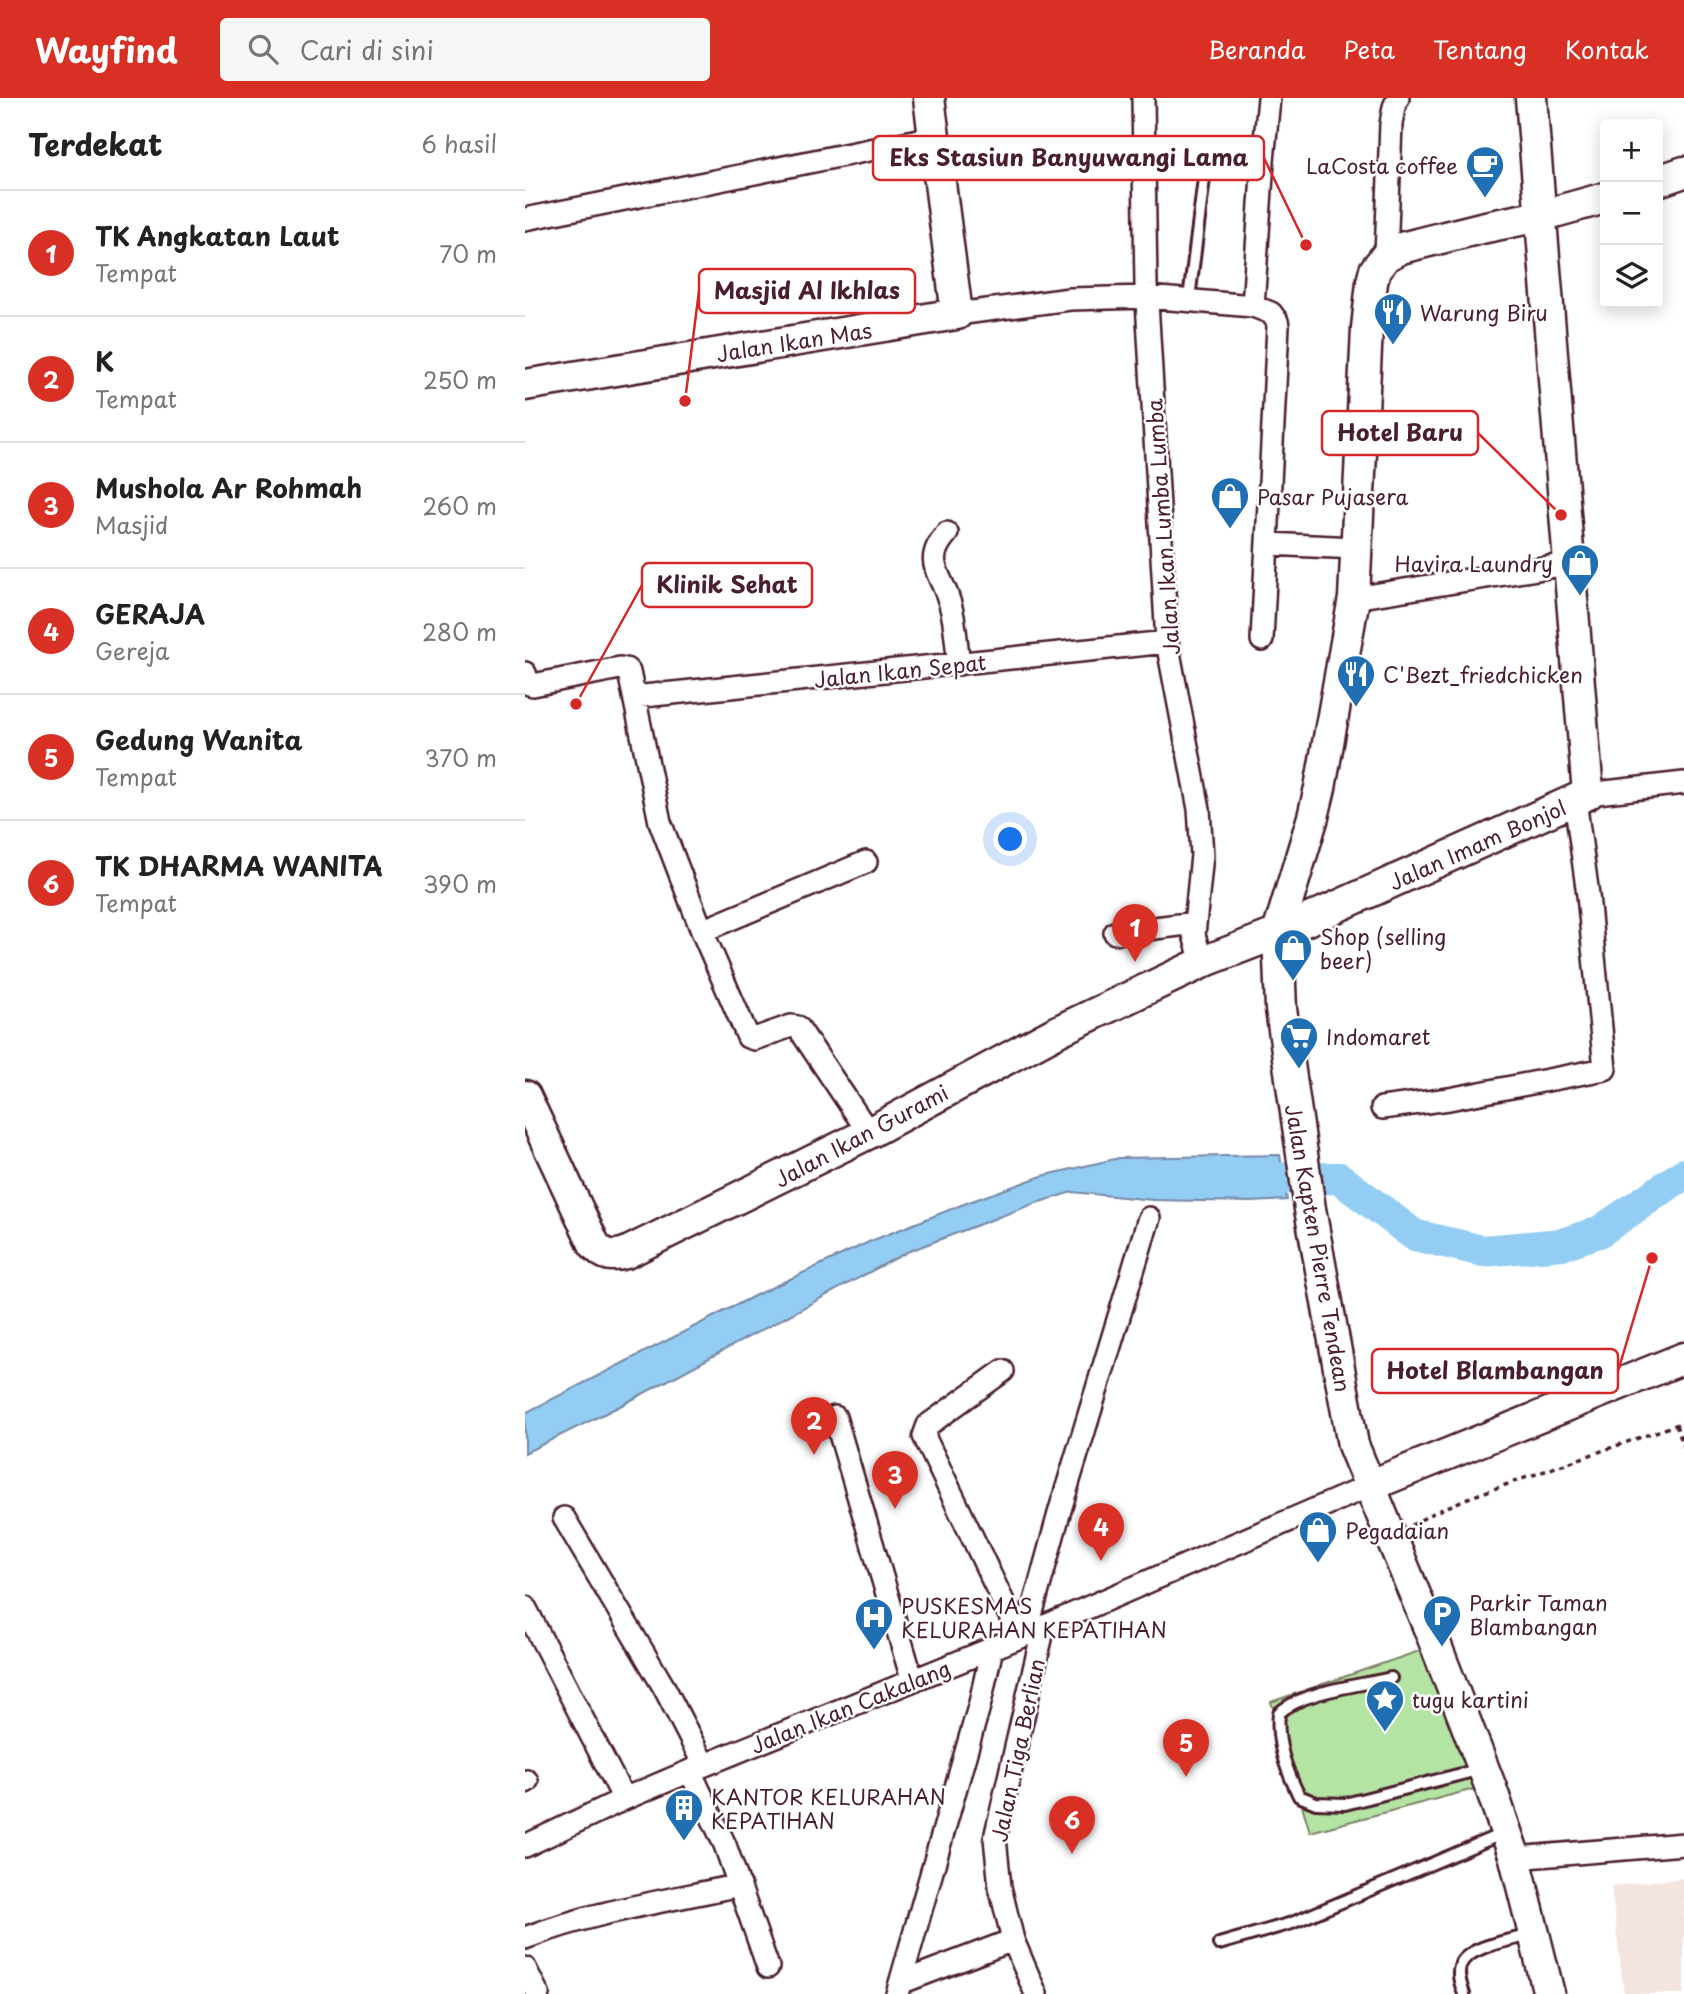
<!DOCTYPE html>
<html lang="id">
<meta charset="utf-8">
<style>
:root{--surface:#fff;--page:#f6f6f6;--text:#222;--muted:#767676;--line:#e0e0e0;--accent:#d93025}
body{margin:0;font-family:"Playpen Sans",sans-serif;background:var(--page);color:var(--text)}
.controls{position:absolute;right:21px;top:21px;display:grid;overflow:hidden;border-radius:7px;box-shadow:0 4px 18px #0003}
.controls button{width:63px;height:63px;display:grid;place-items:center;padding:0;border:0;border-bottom:2px solid var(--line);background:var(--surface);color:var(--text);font:35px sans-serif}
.you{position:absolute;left:486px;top:742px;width:24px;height:24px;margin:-18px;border:5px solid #fff;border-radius:50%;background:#1a73e8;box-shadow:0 0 0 10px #1a73e833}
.badge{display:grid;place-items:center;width:46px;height:46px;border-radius:50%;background:var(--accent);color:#fff;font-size:23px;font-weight:700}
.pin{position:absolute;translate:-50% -58px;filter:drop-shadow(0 2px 4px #0008)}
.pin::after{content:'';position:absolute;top:37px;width:24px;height:21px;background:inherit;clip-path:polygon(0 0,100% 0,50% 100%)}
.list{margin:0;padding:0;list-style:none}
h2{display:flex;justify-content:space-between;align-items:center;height:91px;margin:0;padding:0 28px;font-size:30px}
h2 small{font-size:23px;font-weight:400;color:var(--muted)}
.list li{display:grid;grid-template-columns:46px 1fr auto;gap:21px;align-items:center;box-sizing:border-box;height:126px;padding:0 28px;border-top:2px solid var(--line)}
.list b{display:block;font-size:26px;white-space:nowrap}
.list p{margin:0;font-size:23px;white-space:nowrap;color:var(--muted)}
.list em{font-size:23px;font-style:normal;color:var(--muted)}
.icon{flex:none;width:38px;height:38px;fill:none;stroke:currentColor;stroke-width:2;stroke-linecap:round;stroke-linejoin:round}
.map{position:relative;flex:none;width:1159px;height:1896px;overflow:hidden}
header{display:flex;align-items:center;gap:42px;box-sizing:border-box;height:98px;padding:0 35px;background:var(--accent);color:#fff}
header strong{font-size:33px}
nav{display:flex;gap:38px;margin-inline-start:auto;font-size:24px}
.search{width:490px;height:63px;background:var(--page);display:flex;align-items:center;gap:18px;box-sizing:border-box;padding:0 24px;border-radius:7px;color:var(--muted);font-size:26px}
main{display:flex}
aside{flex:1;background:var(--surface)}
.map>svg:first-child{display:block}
</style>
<header>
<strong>Wayfind</strong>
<div class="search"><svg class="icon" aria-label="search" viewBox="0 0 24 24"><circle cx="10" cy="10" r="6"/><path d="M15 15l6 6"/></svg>Cari di sini</div>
<nav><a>Beranda</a><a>Peta</a><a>Tentang</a><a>Kontak</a></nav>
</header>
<main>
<aside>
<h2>Terdekat<small>6 hasil</small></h2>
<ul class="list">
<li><span class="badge">1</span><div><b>TK Angkatan Laut</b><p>Tempat</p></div><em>70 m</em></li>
<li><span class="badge">2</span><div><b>K</b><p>Tempat</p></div><em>250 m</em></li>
<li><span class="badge">3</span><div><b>Mushola Ar Rohmah</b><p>Masjid</p></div><em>260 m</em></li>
<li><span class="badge">4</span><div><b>GERAJA</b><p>Gereja</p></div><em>280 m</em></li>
<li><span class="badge">5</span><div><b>Gedung Wanita</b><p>Tempat</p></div><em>370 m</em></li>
<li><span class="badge">6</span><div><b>TK DHARMA WANITA</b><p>Tempat</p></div><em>390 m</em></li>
</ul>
</aside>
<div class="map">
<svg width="1159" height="1896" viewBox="0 0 1159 1896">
<rect width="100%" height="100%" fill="#fff"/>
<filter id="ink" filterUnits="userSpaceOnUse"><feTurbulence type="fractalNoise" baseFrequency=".0143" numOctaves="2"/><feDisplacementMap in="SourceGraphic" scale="14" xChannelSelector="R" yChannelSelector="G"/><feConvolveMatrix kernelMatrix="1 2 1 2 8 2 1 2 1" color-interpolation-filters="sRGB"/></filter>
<g filter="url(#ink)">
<path fill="#f4e4df" d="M1159 1780V1896H1099L1086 1788Z"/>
<path fill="#b4e4a4" stroke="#7f8268" stroke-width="2" d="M900 1551 953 1690 785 1734 746 1604Z"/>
<path fill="#93cdf3" stroke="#7687a3" stroke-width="2" d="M755 1057 762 1102 726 1104 628 1102 547 1094 508 1106 382 1154 97 1307 0 1355V1315L233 1196 346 1143 444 1104 517 1078 594 1060Z"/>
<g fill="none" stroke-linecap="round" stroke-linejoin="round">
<path stroke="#93cdf3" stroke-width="32" d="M715 1081 814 1080 889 1137 958 1153 1037 1146 1074 1134 1159 1076"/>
<g stroke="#4a1f2b" stroke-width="16">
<path id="lane" d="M664 201 681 64 684 60 689 59 738 63
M866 1580C833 1588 778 1593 754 1615 751 1645 761 1671 774 1698L791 1705 820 1706 956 1671
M694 1846 767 1825 979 1735
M939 1896C936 1887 932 1877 935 1868 941 1848 988 1842 1006 1837"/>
</g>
<g stroke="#4a1f2b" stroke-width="26">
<path id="street" d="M618 0 621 187 642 544 674 711 677 757 669 837 674 854 683 862
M0 121 409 39
M861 158 866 26 869 9 873 0
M728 208 738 63 744 0
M432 216 545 201 622 199 728 208 746 215 752 223 753 228 737 542
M422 435C396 465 417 475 425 506 431 525 431 547 434 566
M742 446 832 450
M829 500 1043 466
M0 575 4 586 8 587 95 570 101 571 104 574 135 724 177 833 223 939 229 941 266 928 273 929 344 1035
M109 599 642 544
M1063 696 1159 685
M177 833 341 764
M590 835 670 825
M857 1010 924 1001 1080 971 1063 797 1050 702
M478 1273 410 1322 403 1327 399 1338 495 1539
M310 1319 387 1581
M39 1420 140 1591 179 1667
M0 1509 99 1701
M501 1536 535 1412 624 1120
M165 1673 200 1747 243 1869
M0 1684 2 1683
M0 1748 99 1701 165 1673 495 1539 844 1388
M990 1760 1159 1746
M0 1840C71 1813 141 1803 215 1787
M0 1870 13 1896
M375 1885 488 1842
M372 1896 455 1605 467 1550
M511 1896 488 1842 475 1789 470 1740 519 1528"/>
</g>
<g stroke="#4a1f2b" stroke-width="35">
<path id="secondary" d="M1133 83 1159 74
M0 287 432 216 404 0
M0 998 69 1146C79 1158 86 1159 101 1155L344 1035 533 933 683 862 753 835 1063 696 1006 0
M844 1388 1159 1260
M1024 1896 990 1760 966 1690 908 1540 828 1347 785 1111 756 911 753 835 788 719 795 690 829 500 842 230 847 184 850 172 861 158 876 150 956 130 1015 118 1080 100"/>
</g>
<path stroke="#4a1f2b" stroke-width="3.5" stroke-dasharray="5 5" stroke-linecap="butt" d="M1151 1327 1159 1349
M887 1427 906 1416 943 1400 1159 1324"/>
<use href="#lane" stroke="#fff" stroke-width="10"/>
<use href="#street" stroke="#fff" stroke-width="21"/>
<use href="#secondary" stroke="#fff" stroke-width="30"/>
</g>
</g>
<defs>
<g id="cafe-pin" transform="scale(2.0125)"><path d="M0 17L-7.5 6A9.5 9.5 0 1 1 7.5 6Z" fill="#1f6fb2" stroke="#fff"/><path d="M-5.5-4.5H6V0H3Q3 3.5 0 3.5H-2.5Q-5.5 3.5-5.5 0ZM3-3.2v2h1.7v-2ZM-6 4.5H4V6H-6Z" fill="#fff"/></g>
<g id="restaurant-pin" transform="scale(2.0125)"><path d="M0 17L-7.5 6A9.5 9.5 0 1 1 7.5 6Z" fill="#1f6fb2" stroke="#fff"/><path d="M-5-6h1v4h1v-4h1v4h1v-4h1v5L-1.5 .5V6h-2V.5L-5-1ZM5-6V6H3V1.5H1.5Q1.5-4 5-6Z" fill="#fff"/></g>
<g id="shop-pin" transform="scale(2.0125)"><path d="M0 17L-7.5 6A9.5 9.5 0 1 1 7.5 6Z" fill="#1f6fb2" stroke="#fff"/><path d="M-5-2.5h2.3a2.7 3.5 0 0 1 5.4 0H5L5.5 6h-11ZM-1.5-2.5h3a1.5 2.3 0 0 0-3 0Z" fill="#fff"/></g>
<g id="supermarket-pin" transform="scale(2.0125)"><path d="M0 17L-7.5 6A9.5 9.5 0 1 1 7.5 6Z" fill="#1f6fb2" stroke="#fff"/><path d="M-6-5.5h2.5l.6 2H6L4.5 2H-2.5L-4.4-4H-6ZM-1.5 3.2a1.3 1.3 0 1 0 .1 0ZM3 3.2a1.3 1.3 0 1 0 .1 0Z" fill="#fff"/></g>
<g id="parking-pin" transform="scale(2.0125)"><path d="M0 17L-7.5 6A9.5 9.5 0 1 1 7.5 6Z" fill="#1f6fb2" stroke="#fff"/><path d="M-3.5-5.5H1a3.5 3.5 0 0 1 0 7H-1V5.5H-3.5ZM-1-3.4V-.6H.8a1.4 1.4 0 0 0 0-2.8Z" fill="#fff"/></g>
<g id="hospital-pin" transform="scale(2.0125)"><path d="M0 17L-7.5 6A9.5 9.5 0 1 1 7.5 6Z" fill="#1f6fb2" stroke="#fff"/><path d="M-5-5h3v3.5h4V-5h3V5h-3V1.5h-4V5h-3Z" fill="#fff"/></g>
<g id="sight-pin" transform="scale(2.0125)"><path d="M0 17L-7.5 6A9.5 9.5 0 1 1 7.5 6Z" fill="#1f6fb2" stroke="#fff"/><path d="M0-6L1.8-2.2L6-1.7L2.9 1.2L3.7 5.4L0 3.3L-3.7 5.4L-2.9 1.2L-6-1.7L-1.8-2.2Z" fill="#fff"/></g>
<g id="building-pin" transform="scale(2.0125)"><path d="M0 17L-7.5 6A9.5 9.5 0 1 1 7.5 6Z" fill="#1f6fb2" stroke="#fff"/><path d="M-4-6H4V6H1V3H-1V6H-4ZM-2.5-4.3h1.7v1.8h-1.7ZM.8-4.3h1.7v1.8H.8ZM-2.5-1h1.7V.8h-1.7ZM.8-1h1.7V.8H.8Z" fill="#fff"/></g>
</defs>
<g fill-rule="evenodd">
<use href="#cafe-pin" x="960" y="67"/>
<use href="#restaurant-pin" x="868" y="214"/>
<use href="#shop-pin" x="705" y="398"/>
<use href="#shop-pin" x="1055" y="465"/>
<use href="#restaurant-pin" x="831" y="576"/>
<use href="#shop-pin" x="768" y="850"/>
<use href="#supermarket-pin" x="774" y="938"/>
<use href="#shop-pin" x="793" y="1432"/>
<use href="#parking-pin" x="917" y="1516"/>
<use href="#hospital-pin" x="349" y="1519"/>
<use href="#sight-pin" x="860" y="1601"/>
<use href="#building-pin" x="159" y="1710"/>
</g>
<g text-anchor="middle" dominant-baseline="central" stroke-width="5" stroke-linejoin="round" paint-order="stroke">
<g font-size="21" fill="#4a1f2b" stroke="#fff" text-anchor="start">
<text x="933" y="67" text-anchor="end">LaCosta coffee</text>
<text x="895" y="214">Warung Biru</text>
<text x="732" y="398">Pasar Pujasera</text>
<text x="1028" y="465" text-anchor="end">Havira Laundry</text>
<text x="858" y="576">C'Bezt_friedchicken</text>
<text x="795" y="838">Shop (selling<tspan x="795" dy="24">beer)</tspan></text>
<text x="801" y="938">Indomaret</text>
<text x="820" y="1432">Pegadaian</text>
<text x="944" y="1504">Parkir Taman<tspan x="944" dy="24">Blambangan</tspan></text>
<text x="376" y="1507">PUSKESMAS<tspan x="376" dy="24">KELURAHAN KEPATIHAN</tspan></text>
<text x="887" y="1601">tugu kartini</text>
<text x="186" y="1698">KANTOR KELURAHAN<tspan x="186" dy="24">KEPATIHAN</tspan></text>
</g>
<g font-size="21" fill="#4a1f2b" stroke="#fff">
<text transform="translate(269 243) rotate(-9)">Jalan Ikan Mas</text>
<text transform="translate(637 429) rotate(-94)">Jalan Ikan Lumba Lumba</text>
<text transform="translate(375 572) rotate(-6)">Jalan Ikan Sepat</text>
<text transform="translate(952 746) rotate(-24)">Jalan Imam Bonjol</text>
<text transform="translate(336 1037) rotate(-28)">Jalan Ikan Gurami</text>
<text transform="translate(794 1150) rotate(80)">Jalan Kapten Pierre Tendean</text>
<text transform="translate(325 1608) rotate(-22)">Jalan Ikan Cakalang</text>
<text transform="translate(492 1652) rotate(-78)">Jalan Tiga Berlian</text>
</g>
</g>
<path fill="none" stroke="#d62828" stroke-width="2.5" d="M781 147L739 60M160 303L174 193M1036 417L953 335M51 606L117 487M1127 1160L1093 1273"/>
<g fill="#d62828" stroke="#fff" stroke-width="2.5">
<circle cx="781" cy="147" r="7"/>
<circle cx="160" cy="303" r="7"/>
<circle cx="1036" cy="417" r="7"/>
<circle cx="51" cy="606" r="7"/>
<circle cx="1127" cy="1160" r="7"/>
</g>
<g fill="#fff" stroke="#d62828" stroke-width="2.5">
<rect x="348" y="38" width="391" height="44" rx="7"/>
<rect x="174" y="171" width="216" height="44" rx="7"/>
<rect x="797" y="313" width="156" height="44" rx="7"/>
<rect x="117" y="465" width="170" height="44" rx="7"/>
<rect x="847" y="1251" width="246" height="44" rx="7"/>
</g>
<g font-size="23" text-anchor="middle" font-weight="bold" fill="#4a1f2b">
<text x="544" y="68">Eks Stasiun Banyuwangi Lama</text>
<text x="282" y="201">Masjid Al Ikhlas</text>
<text x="875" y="343">Hotel Baru</text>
<text x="202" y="495">Klinik Sehat</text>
<text x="970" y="1281">Hotel Blambangan</text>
</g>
</svg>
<div class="controls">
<button>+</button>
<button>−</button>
<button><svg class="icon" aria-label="layers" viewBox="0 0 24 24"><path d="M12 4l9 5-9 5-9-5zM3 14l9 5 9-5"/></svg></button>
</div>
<div class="you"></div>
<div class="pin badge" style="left:610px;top:864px">1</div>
<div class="pin badge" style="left:289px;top:1357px">2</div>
<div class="pin badge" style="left:370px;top:1411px">3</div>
<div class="pin badge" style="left:576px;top:1463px">4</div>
<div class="pin badge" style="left:661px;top:1679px">5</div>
<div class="pin badge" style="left:547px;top:1756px">6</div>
</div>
</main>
